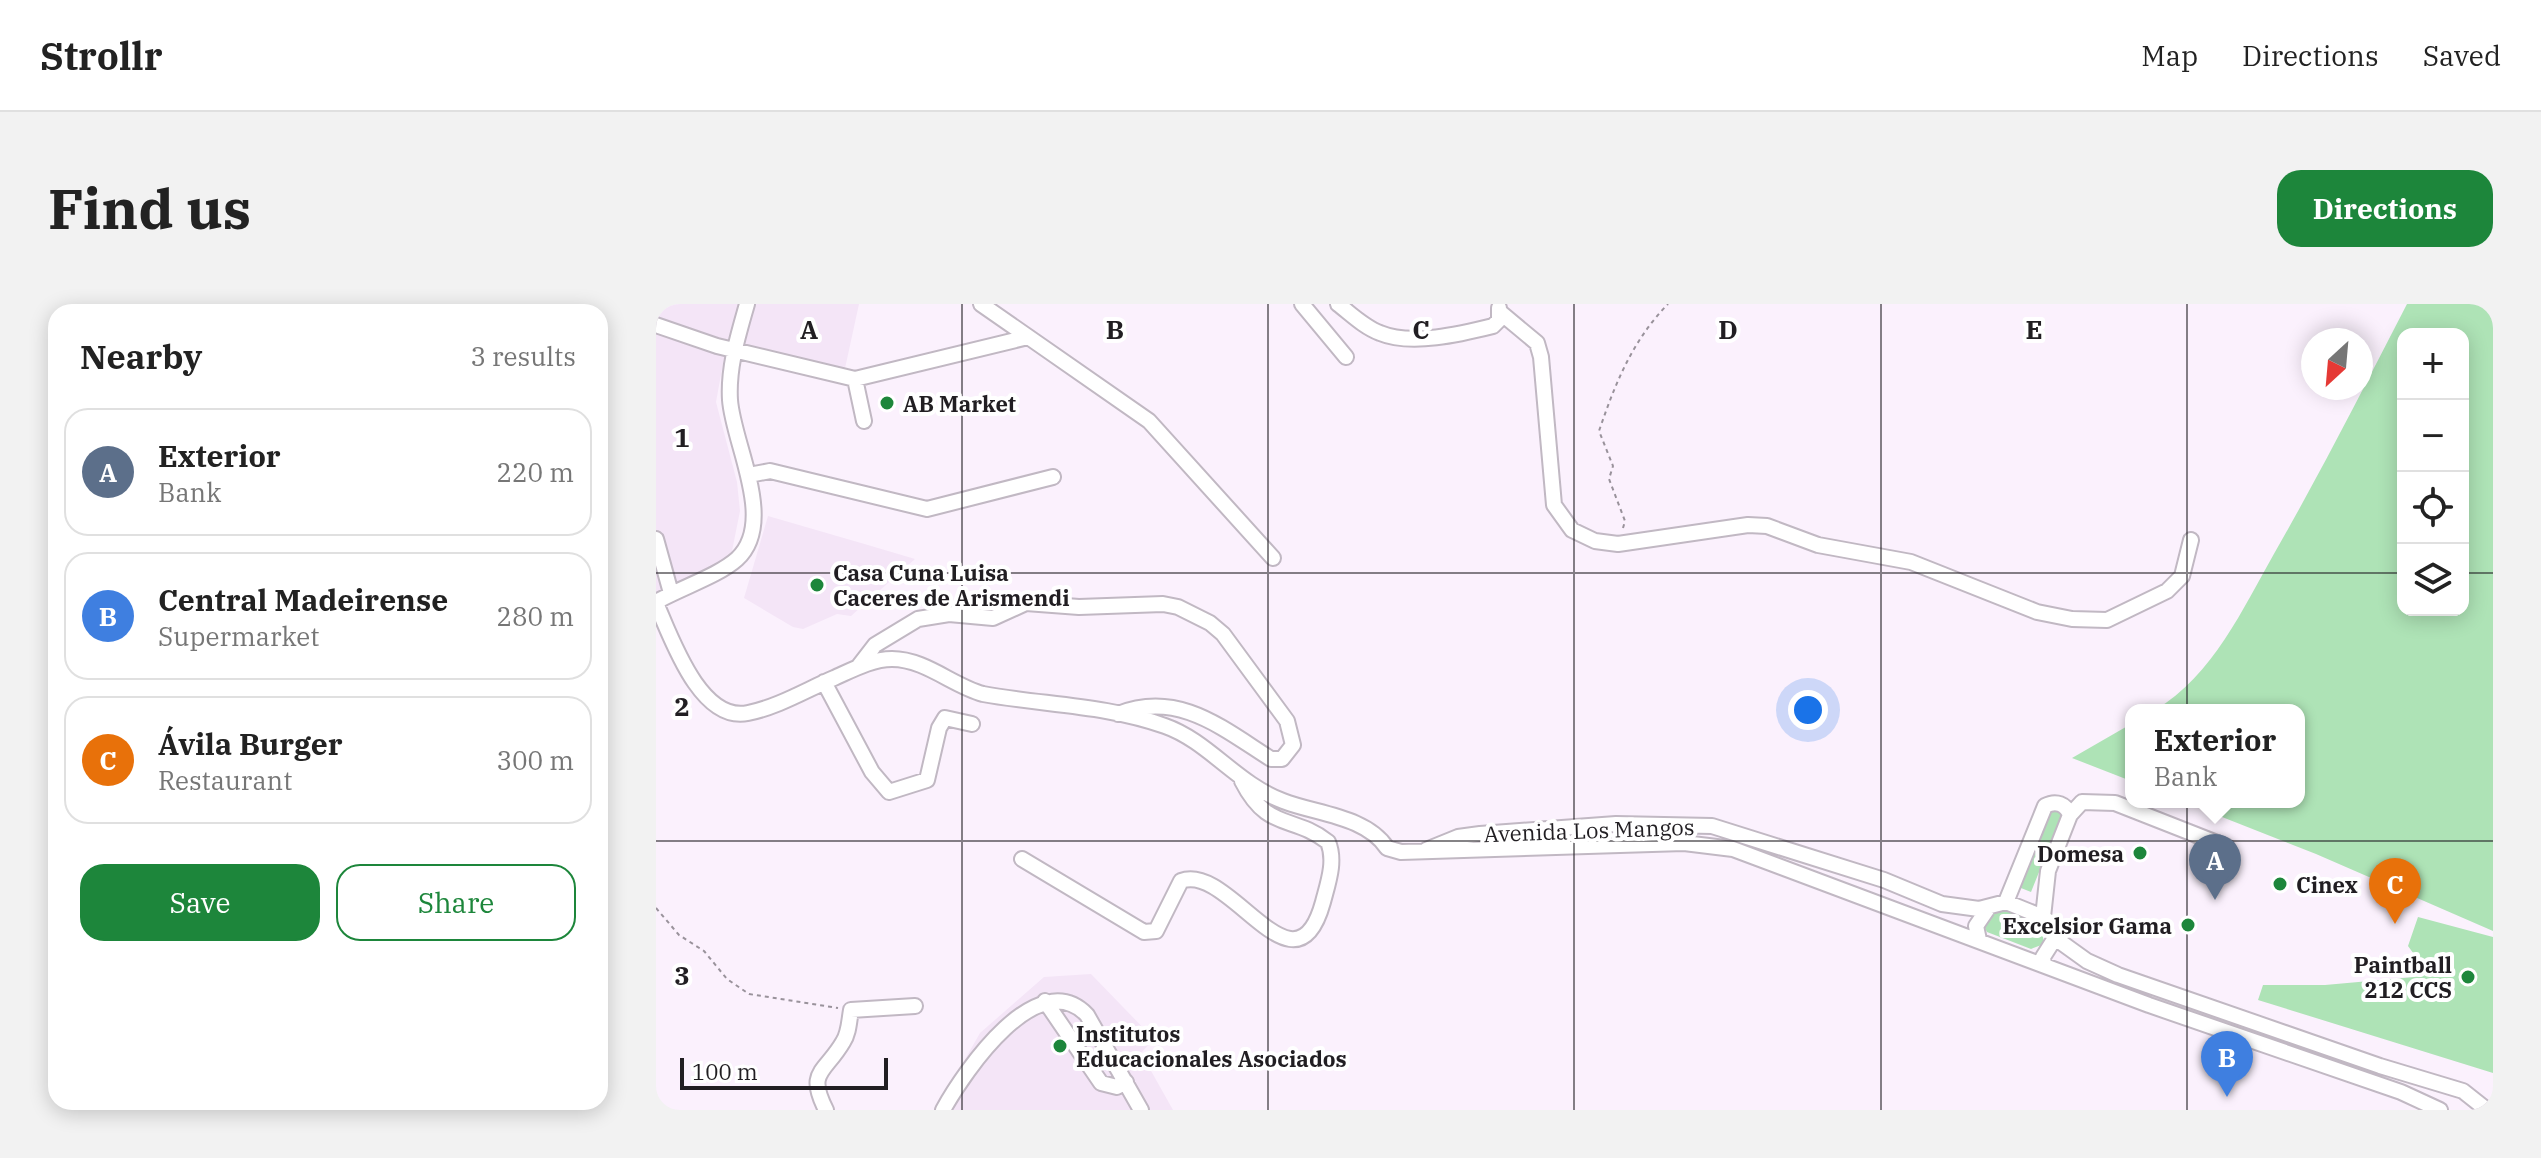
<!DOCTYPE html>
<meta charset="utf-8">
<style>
:root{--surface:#fff;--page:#f2f2f2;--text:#222;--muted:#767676;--line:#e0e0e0;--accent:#1d863b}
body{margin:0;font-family:"IBM Plex Serif",serif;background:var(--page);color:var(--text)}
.controls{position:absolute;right:24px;top:24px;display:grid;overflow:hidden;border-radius:16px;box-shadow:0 4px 20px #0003}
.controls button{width:72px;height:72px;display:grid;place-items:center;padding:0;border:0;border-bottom:2px solid var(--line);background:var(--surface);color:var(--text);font:40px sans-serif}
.compass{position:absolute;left:1645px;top:24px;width:72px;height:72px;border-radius:50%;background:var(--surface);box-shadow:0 4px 20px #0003;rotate:206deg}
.scale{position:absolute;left:24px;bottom:20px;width:208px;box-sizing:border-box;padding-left:8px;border:4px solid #211e22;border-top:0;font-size:22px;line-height:28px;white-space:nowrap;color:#211e22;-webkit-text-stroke:6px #fff;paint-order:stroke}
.you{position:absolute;left:1152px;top:406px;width:28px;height:28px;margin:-20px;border:6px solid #fff;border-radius:50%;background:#1a73e8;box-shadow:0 0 0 12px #1a73e833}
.badge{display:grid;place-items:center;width:52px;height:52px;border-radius:50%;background:var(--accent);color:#fff;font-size:26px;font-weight:700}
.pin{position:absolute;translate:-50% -66px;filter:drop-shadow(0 2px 4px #0008)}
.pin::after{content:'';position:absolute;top:42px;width:28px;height:24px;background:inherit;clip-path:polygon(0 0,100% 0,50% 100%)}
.popup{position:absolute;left:1469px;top:400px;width:180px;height:104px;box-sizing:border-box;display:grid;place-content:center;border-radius:16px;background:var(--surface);filter:drop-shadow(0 2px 6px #0005);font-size:26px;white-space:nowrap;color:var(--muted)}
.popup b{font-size:30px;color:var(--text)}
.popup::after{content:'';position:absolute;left:50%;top:100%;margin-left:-16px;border:16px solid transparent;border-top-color:var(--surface)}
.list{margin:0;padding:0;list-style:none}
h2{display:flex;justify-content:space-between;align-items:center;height:104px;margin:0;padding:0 32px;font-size:34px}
h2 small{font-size:26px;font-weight:400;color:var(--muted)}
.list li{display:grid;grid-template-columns:52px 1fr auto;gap:24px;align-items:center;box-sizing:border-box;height:128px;margin:0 16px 16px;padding:0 16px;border:2px solid var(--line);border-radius:24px}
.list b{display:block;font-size:30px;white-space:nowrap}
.list p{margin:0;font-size:26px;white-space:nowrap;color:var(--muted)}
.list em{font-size:26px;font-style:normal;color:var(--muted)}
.actions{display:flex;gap:16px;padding:24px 32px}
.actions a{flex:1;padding:18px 0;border:2px solid var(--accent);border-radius:24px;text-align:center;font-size:28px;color:var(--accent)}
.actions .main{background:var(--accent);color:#fff}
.icon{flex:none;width:44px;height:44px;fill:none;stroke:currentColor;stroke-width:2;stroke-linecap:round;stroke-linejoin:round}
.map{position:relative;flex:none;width:1837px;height:806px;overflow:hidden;border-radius:24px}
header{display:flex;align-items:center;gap:48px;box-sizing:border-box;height:112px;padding:0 40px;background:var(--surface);border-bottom:2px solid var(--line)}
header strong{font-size:38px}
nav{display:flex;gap:44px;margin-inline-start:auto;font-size:28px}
.intro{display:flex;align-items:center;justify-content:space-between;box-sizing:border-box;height:192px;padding:0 48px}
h1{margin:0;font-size:56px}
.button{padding:20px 36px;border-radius:24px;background:var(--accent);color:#fff;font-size:28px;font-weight:700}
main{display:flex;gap:48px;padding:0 48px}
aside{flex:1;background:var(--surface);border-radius:24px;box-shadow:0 4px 20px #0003}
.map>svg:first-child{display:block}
</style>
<header>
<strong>Strollr</strong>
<nav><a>Map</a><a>Directions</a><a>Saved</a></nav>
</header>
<div class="intro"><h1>Find us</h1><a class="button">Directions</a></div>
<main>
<aside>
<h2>Nearby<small>3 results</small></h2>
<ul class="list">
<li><span class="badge" style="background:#5c6f8a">A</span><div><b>Exterior</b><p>Bank</p></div><em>220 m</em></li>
<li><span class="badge" style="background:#3f7fe0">B</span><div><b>Central Madeirense</b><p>Supermarket</p></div><em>280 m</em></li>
<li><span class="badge" style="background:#e8710a">C</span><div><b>Ávila Burger</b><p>Restaurant</p></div><em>300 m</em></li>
</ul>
<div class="actions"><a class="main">Save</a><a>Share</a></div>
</aside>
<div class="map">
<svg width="1837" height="806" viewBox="0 0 1837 806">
<rect width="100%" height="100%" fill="#fbf1fd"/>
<path fill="#f4e5f7" d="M0 0H203L188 69 71 38 60 98 81 178 84 207 75 252 0 297Z
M112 212 205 239 259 255 195 312 181 310 147 325 137 323 88 294Z
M435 670 498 735 485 749 517 806H280L324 729 388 673Z"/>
<path fill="#aee3b6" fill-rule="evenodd" d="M1751 0H1837V627L1660 550 1528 498H1643V406H1499C1557 372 1587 304 1619 248 1666 166 1708 83 1751 0ZM1807 30V306H1747V30Z
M1475 420V477L1416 454Z
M1397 504 1406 511 1375 588 1360 582Z
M1342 602 1385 619 1388 640 1375 645 1331 628 1328 622Z
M1762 613 1837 633V769L1602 696 1607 681H1669L1758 673 1763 657 1752 642Z"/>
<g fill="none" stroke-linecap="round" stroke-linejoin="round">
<g stroke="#c1b8c3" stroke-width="18">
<path id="minor" d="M325 0 493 117 617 254
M646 0 690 53
M682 0C695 10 708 23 724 29 755 42 805 30 837 22L843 16V4
M845 9 881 39 885 53 898 201 916 226 939 237 962 240 1092 221 1111 222 1162 241 1255 258 1381 308 1416 315 1451 316 1511 287 1526 272 1535 236
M0 21 61 42 199 75 208 117
M199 75 372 33
M93 171 114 167 271 205 397 173
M0 235 15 289
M0 298C24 284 62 272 81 255 121 218 77 140 74 96 72 63 82 32 91 0
M0 299C15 333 44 419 92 409 122 403 150 386 178 374 196 366 216 355 236 355 269 355 297 382 327 390 387 401 451 401 509 422 552 437 581 480 627 497 660 510 710 512 731 544L745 548 1028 539 1077 545 1493 701 1745 788 1784 806
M202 363 219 341 262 315 293 310 337 314 370 299 423 303 507 300 522 303 554 319 567 330 631 417 637 441 626 455H615C566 424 522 386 462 410
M168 378 216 468 233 488 271 476 283 424 289 414 316 420
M1414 511 1426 498 1459 499 1571 543
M770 546 802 533 824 530 960 520 1056 522 1228 576 1286 600 1323 605 1350 598 1387 613 1399 623V634L1387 653 1388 661
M366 555 488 628 500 627 525 577C574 558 639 700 667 598 672 579 680 557 672 538 636 510 612 528 586 477
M1350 598 1389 502C1400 496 1410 500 1414 511L1392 567 1387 613
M1399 634 1431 657 1462 671 1724 762 1807 787 1831 806
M1323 636 1320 622 1333 603
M389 697 445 779 461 783 470 778
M170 806C150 767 169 769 187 738 193 729 193 717 195 706L259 702
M287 806C309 766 382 660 431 711L485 806"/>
</g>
<path stroke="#99929b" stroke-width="2" stroke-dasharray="4 4" stroke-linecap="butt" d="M967 224 969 217 953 175 957 162 943 127C959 80 976 37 1012 0
M0 604 23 631 48 647 71 675 93 690 182 704"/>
<use href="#minor" stroke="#fff" stroke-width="14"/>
</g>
<path fill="none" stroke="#211e22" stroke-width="2" stroke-opacity="0.55" d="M306 0V806M612 0V806M918 0V806M1225 0V806M1531 0V806M0 269H1747M1807 269H1837M0 537H1837"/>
<g fill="#1d863b" stroke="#fff" stroke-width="3">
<circle cx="231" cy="99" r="8"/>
<circle cx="161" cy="281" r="8"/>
<circle cx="1484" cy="549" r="8"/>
<circle cx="1624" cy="580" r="8"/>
<circle cx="1532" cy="621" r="8"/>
<circle cx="1812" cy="673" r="8"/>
<circle cx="404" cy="742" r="8"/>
</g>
<g text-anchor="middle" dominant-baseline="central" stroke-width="8" stroke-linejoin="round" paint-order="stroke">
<g font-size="22" font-weight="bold" fill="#211e22" stroke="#fff" text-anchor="start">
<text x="247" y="99">AB Market</text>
<text x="177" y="268">Casa Cuna Luisa<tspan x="177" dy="25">Caceres de Arismendi</tspan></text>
<text x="1468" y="549" text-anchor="end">Domesa</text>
<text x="1640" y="580">Cinex</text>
<text x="1516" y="621" text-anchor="end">Excelsior Gama</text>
<text x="1796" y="660" text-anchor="end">Paintball<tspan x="1796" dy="25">212 CCS</tspan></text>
<text x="420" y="729">Institutos<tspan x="420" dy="25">Educacionales Asociados</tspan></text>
</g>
<g font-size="22" fill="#211e22" stroke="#fff">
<text transform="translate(933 526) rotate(-2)">Avenida Los Mangos</text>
</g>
</g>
<g font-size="26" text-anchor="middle" font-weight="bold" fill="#211e22" stroke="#fff" stroke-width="8" stroke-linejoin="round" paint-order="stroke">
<text x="153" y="35">A</text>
<text x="459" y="35">B</text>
<text x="765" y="35">C</text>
<text x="1072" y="35">D</text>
<text x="1378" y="35">E</text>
<text x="26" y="143">1</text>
<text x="26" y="412">2</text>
<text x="26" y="681">3</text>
</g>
</svg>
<div class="controls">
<button>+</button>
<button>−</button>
<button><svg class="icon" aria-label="locate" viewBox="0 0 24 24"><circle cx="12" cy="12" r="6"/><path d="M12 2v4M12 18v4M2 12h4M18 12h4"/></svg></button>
<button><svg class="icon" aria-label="layers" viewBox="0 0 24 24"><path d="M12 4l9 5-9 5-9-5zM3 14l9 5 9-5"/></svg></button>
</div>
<svg class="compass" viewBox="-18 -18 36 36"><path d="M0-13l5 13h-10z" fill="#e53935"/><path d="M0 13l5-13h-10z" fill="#767676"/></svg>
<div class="scale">100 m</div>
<div class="you"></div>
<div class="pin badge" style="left:1559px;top:596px;background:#5c6f8a">A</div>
<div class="popup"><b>Exterior</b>Bank</div>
<div class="pin badge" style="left:1571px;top:793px;background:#3f7fe0">B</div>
<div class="pin badge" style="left:1739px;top:620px;background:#e8710a">C</div>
</div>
</main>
